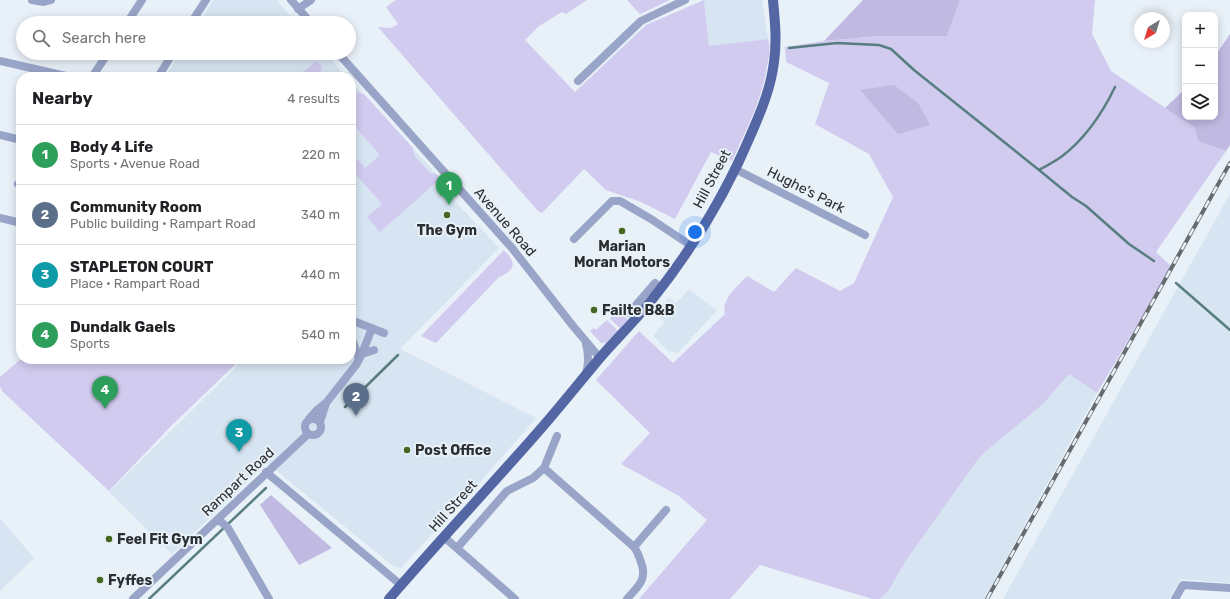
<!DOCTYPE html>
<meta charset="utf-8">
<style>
:root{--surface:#fff;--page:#f6f6f6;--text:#202124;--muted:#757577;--line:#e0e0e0;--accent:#44661d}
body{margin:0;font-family:Rubik,sans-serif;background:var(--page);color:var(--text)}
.controls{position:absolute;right:12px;top:12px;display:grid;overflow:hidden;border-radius:8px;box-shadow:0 2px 10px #0003}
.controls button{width:36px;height:36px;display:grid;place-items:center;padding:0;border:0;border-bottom:1px solid var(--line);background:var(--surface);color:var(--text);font:20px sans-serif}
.compass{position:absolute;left:1134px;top:12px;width:36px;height:36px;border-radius:50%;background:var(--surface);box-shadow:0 2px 10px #0003;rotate:218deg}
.you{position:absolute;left:695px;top:232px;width:14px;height:14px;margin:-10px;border:3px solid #fff;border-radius:50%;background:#1a73e8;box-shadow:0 0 0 6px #1a73e833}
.badge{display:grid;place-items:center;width:26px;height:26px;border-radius:50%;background:var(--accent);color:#fff;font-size:13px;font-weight:700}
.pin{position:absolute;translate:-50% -33px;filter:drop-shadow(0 1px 2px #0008)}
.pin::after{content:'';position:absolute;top:21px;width:14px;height:12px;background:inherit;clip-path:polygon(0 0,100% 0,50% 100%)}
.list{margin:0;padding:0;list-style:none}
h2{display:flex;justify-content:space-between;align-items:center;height:52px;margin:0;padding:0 16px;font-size:17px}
h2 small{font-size:13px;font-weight:400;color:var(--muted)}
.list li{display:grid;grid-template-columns:26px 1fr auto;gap:12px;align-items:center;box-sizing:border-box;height:60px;padding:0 16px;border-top:1px solid var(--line)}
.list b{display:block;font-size:15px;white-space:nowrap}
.list p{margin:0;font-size:13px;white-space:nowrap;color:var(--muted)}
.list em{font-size:13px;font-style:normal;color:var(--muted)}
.icon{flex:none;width:22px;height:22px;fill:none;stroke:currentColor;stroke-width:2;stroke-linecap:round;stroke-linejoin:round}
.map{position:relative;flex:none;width:1230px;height:599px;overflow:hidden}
.search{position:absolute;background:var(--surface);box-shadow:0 2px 10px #0003;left:16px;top:16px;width:340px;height:44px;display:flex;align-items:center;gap:10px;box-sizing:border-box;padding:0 14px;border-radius:22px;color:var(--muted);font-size:15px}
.panel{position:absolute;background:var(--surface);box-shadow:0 2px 10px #0003;left:16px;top:72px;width:340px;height:292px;border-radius:16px}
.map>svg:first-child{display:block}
</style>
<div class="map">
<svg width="1230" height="599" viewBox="0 0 1230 599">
<rect width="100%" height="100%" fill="#e8f0f8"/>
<path fill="#d7e5f2" d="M213 0H276L297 23H199Z
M704 0H762L768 39 709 47Z
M180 53H325L347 77H165Z
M351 82 442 180 438 183 499 248 400 349 536 418 482 480 401 568 393 566 267 463 172 554 109 492 234 369 242 359H351Z
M1230 194V583L1181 579 1169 599H1003Z
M689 289 717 310 677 354 672 351 670 353 653 336 665 322 655 313 669 297 676 303Z
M1069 373 1097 393 984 599H880L889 590 907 559 976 462 985 452 1043 404Z
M0 518 34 558 0 591Z"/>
<path fill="#d1cbf0" d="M396 0H587L566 14 562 12 539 26 525 40 575 92 646 25 704 0 709 46 768 39C771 48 769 56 767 66 762 100 746 130 732 161L711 152 675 219 641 202 606 190 584 169 542 213 537 210 378 27 391 28 398 24 386 7Z
M627 0H670L640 14Z
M960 0H1095L1092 34 1111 71 1195 128 1198 141 1226 151 1156 252 1172 267 1097 393 1069 374 1043 404 985 452 976 462 907 559 889 590 880 599H872L760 565 730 599H639L707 520 679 496 621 464 650 433 596 380 639 331 673 363 725 314C721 299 738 286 747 276L774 292 796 268 840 291 854 283 893 197 869 154 815 124 829 83 786 62 785 47 824 41 879 36H947Z
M316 61 322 66 320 74 317 77H297Z
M359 93 364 94 413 148 414 155 430 173 436 174 440 179 380 232 367 217 382 204 351 169V152L365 168 380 155 351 122V95Z
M504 250C516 263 517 269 499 277L436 343 421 336Z
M617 309 628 320 620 328 610 319Z
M607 320 618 331 606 343H601L590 331 594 328 596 330Z
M21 359H241L171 426 109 491 2 391 0 386V377Z"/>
<path fill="#c0b9e1" d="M863 0H960L947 36H879L824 41Z
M1230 34V145L1226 151 1198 141 1195 128 1165 108 1185 89V117H1215V56Z
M894 85 918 103 930 125 898 134 860 90Z
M271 495 332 548 299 565 260 505Z"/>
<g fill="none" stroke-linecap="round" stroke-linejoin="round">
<path stroke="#577e81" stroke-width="2.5" d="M789 48 837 43 879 45 891 49 914 70 1039 170 1072 197 1086 206 1129 244 1154 261
M1039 170C1046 166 1054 162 1061 157 1085 139 1102 114 1115 87
M1176 283 1230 330
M345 407 398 355
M149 599 266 488"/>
<path stroke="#99a5c8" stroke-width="8" d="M32 0 44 2 51 0
M291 0 311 23
M298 9 311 0
M127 23 142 0
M191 23 206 0
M338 53 512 248 573 326 600 358
M0 61 70 77
M92 77 108 53
M158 77 173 53
M578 81 641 21 685 0
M0 135 21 140
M735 169 865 235
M18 184 21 181
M0 218 21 223
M574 239 612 201H620L651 219 690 245
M629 313 655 283 661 288
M351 320 384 333
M351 336 359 359
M362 354 374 350
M586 374C589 363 589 355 586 344
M305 427a8 8 0 1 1 16 0a8 8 0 1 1-16 0Z
M309 419 317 410 326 403
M320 422 326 403 356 365 362 354 372 328
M544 468 634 547C638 552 639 557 641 562 648 580 637 587 627 599
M266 472 401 585
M218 519 228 528 269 599
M444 537 515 599
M634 547 666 510
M457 548 507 491 533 478 544 468 557 436
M133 599 308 434
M1175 599 1183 585 1230 588"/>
<path stroke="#5466a3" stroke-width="10" d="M389 599C438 542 489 488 538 432 559 408 579 383 599 359 616 339 635 321 651 301 691 251 727 192 752 132 762 109 771 87 774 62 777 41 775 21 773 0"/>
<g stroke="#666b6f" stroke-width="4">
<path id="rail" d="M987 599 1230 163"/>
</g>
<use href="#rail" stroke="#e8f0f8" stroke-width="2.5" stroke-dasharray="8" stroke-linecap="butt"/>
</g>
<g fill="#44661d" stroke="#e8f0f8" stroke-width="1.5">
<circle cx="447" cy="215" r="4"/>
<circle cx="622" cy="231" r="4"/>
<circle cx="594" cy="310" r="4"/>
<circle cx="407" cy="450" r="4"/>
<circle cx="109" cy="539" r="4"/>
<circle cx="100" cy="580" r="4"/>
</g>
<g text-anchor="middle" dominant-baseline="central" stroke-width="4" stroke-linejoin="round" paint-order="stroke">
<g font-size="14" fill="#2c2f31" stroke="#e8f0f8">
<text transform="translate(712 179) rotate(-62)">Hill Street</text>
<text transform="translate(806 190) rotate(27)">Hughe's Park</text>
<text transform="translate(505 222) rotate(49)">Avenue Road</text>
<text transform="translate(238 482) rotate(-43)">Rampart Road</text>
<text transform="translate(453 506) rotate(-48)">Hill Street</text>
</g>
<g font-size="14" font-weight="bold" fill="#2c2f31" stroke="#e8f0f8" text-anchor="start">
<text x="447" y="230" text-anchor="middle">The Gym</text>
<text x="622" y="246" text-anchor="middle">Marian<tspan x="622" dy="16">Moran Motors</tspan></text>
<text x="602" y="310">Failte B&amp;B</text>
<text x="415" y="450">Post Office</text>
<text x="117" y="539">Feel Fit Gym</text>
<text x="108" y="580">Fyffes</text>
</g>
</g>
</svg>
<div class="controls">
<button>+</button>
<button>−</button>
<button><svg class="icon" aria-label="layers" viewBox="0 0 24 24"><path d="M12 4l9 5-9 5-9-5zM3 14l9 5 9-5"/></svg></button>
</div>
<svg class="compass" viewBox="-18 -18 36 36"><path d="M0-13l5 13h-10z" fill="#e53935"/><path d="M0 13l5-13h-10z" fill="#757577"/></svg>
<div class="you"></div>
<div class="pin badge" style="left:449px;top:205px;background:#2e9e5b">1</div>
<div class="pin badge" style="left:356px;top:416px;background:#5c6f8a">2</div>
<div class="pin badge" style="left:239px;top:452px;background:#0f9aa8">3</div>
<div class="pin badge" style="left:105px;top:409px;background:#2e9e5b">4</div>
<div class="search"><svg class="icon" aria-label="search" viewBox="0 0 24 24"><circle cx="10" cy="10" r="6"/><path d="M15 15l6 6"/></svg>Search here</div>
<section class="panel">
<h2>Nearby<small>4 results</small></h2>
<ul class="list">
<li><span class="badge" style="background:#2e9e5b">1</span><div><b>Body 4 Life</b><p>Sports · Avenue Road</p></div><em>220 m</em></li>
<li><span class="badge" style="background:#5c6f8a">2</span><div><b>Community Room</b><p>Public building · Rampart Road</p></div><em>340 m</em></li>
<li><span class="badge" style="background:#0f9aa8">3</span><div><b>STAPLETON COURT</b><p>Place · Rampart Road</p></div><em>440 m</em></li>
<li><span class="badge" style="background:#2e9e5b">4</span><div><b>Dundalk Gaels</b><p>Sports</p></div><em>540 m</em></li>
</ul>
</section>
</div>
